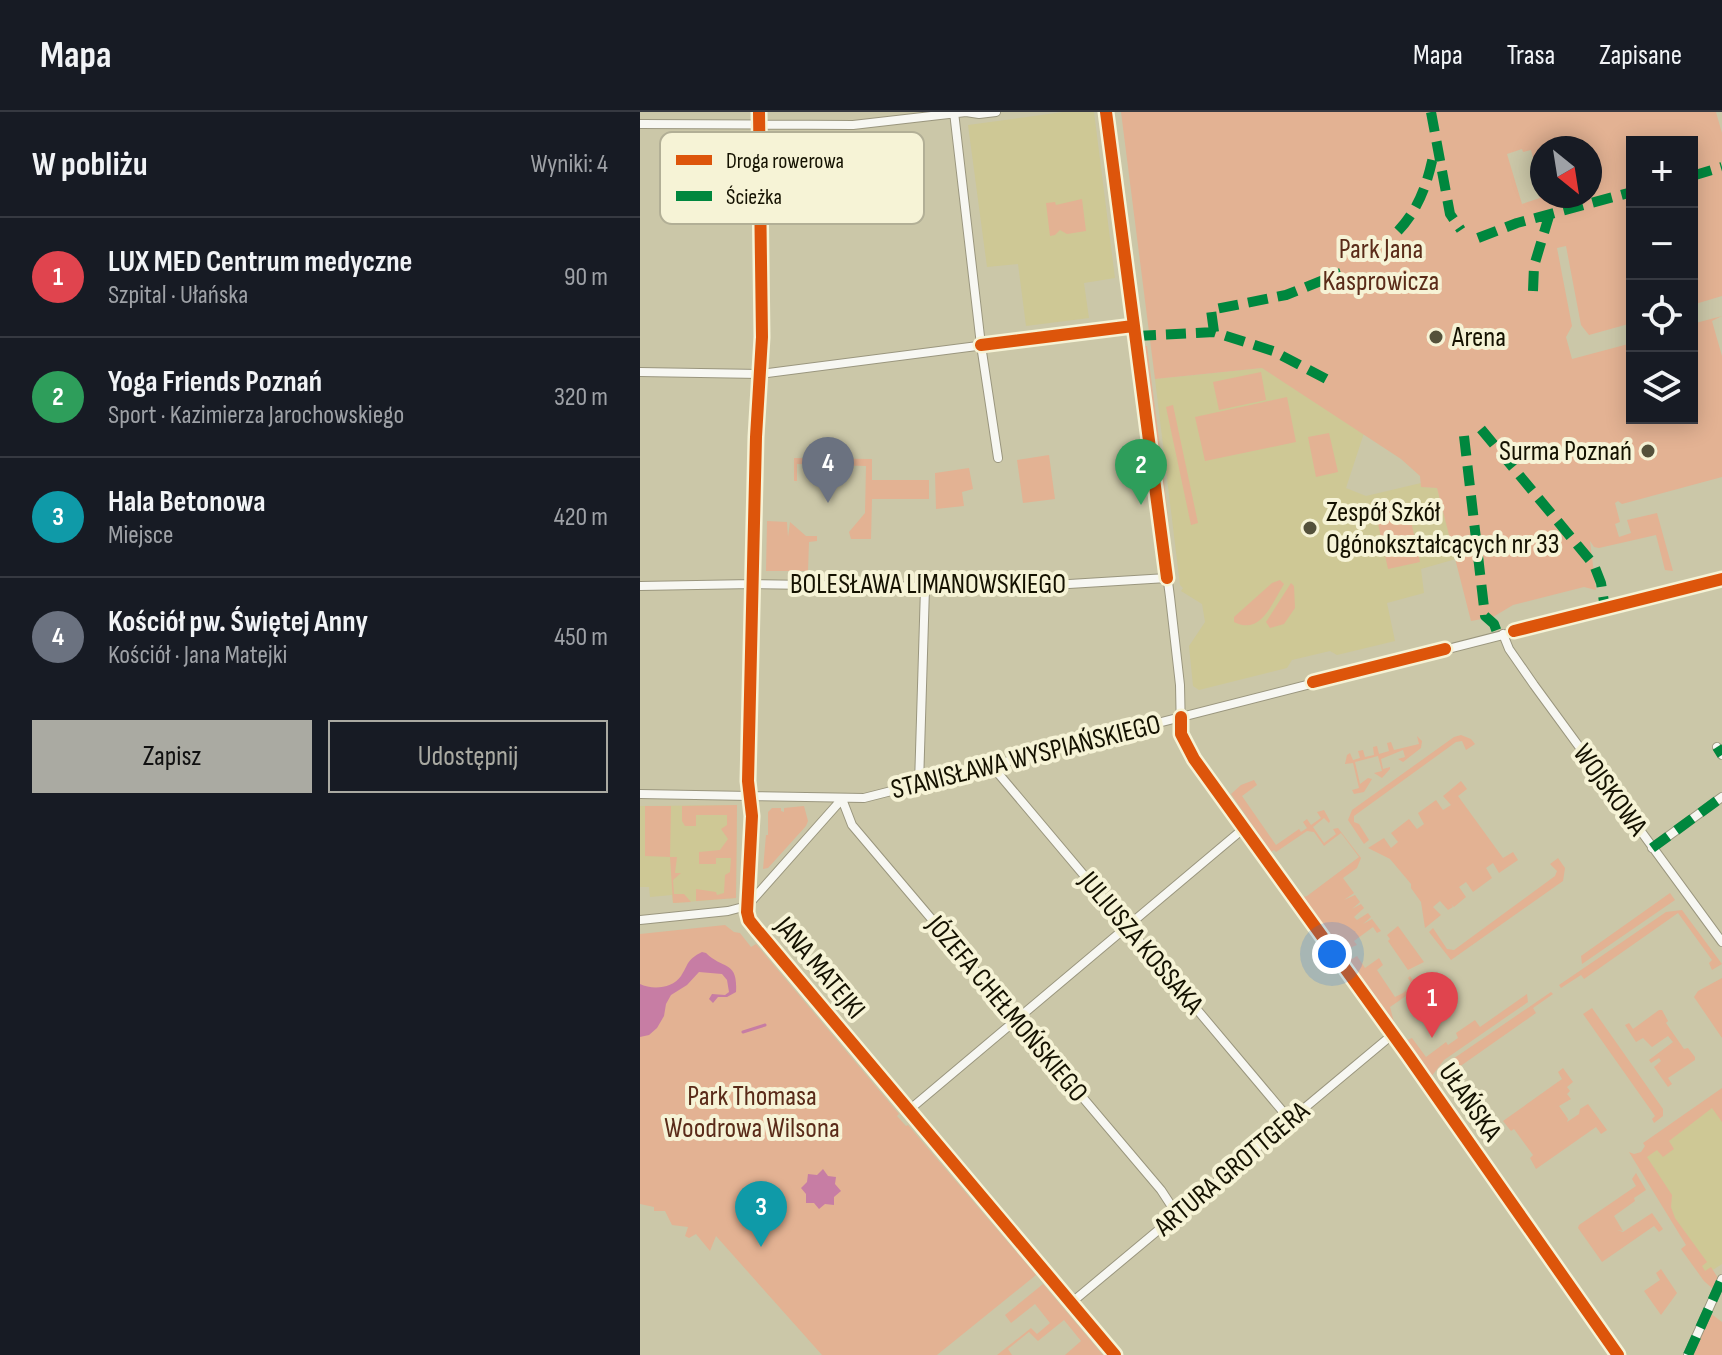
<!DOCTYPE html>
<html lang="pl">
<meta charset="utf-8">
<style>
:root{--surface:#171b24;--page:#20242c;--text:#f1f3f6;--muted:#9ea1a6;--line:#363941;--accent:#aaaaa2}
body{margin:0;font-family:"Sofia Sans Condensed",sans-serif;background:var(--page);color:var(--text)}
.controls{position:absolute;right:24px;top:24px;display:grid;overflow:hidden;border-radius:0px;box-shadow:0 4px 20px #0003}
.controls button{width:72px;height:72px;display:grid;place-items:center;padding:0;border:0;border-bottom:2px solid var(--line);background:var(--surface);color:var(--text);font:40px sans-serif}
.compass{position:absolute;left:890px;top:24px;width:72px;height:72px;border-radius:50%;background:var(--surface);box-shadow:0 4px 20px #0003;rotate:150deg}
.you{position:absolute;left:692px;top:842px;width:28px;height:28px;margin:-20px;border:6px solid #fff;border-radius:50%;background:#1a73e8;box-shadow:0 0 0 12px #1a73e833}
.badge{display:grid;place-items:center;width:52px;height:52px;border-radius:50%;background:var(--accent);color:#fff;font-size:26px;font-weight:700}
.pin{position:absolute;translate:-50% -66px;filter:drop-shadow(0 2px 4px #0008)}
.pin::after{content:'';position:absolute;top:42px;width:28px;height:24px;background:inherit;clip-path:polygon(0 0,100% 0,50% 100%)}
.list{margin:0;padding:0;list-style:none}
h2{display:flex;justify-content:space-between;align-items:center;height:104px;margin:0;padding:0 32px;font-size:34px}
h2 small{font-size:26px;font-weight:400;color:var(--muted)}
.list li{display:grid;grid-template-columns:52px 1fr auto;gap:24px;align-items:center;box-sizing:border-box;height:120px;padding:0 32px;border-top:2px solid var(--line)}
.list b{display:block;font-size:30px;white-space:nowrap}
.list p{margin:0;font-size:26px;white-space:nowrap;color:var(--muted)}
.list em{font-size:26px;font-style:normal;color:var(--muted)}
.actions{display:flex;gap:16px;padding:24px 32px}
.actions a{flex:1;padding:18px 0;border:2px solid var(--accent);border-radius:0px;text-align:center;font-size:28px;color:var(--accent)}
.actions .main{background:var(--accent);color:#111}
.icon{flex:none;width:44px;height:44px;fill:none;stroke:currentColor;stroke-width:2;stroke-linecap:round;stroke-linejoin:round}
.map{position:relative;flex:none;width:1082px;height:1243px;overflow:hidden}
header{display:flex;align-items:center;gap:48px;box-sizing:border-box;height:112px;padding:0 40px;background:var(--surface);border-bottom:2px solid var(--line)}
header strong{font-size:38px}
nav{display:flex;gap:44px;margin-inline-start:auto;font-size:28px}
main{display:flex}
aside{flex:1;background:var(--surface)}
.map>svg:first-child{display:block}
</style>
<header>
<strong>Mapa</strong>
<nav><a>Mapa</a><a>Trasa</a><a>Zapisane</a></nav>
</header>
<main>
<aside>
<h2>W pobliżu<small>Wyniki: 4</small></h2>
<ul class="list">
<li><span class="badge" style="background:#e0444e">1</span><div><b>LUX MED Centrum medyczne</b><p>Szpital · Ułańska</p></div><em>90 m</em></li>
<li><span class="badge" style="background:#2e9e5b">2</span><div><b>Yoga Friends Poznań</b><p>Sport · Kazimierza Jarochowskiego</p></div><em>320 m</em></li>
<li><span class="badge" style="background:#0f9aa8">3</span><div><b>Hala Betonowa</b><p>Miejsce</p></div><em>420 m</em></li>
<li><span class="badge" style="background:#6b7280">4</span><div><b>Kościół pw. Świętej Anny</b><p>Kościół · Jana Matejki</p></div><em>450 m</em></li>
</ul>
<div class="actions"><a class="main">Zapisz</a><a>Udostępnij</a></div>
</aside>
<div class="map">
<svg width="1082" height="1243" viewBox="0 0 1082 1243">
<rect width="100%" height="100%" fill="#cbc7a8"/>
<path fill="#cec895" d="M423 0H454L475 166 444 171 449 206 386 214 378 152 347 155 328 13Z
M622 256 724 321 706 376 726 384 781 371 782 375 797 376 816 447 781 457 784 481 747 491 755 529 697 543 690 539 652 548 647 556 559 578 553 574 549 534 565 510 562 492 541 479 543 476 540 473 515 267Z
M97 693 96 786 33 791 32 783 10 785 9 775H0V694Z
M1076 984 1082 993V1152L1065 1163 995 1047Z"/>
<path fill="#e3b293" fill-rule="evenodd" d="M481 0H1076L1082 21V184L1052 193V30H992V211L949 223 941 213 926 134 917 136 932 214 926 225 932 247 992 231V306H1052V212L1082 204 1072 209 1082 244V365L982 392 978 389 975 391 980 410 975 412 979 425 991 421 987 408 1017 401 1033 459 1025 458 1016 423 959 436 954 435 950 429 956 478 944 475 873 493 853 505 831 509 797 376 781 375 780 364 761 347 622 256 515 267ZM902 36H950V84H902ZM882 37 883 40 891 38 896 59 893 61 900 86 882 92 867 42Z
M442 87 446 119 427 122 420 118 415 123 410 124 406 91 415 90 416 93Z
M501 234H507L521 343 518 345 522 352 529 415 527 417 533 445 529 446 512 295Z
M621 260 626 288 579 298 573 270Z
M647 285 656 330 565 349 555 305Z
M533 293 558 411 551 413 526 295Z
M689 321 698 360 676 365 668 325Z
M409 343 415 387 383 391 377 348Z
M154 346 232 347V368H289V387H232L231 427H211L209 420 225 401 226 354 157 352V369H154Z
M329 356 333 377 322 380 324 394 296 397 295 361Z
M767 391 780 450 748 457 735 398Z
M127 409 147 410 148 425 150 410 166 424H177V429L169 430 168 459H126Z
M640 468 644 472C632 491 621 524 594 510V505L632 471Z
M651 471 654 474 655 496 644 512 630 516 626 510Z
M821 623 831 627 835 632 826 638 822 629 816 630 714 704V710L719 712 729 728 724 732 708 708 712 698 814 625Z
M777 624 782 629 781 636 763 650 758 647 765 645 763 638 741 647 743 657 750 655V657L742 666 734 661 742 659 738 644 715 650 720 672 728 666 732 667 724 680 714 682 712 678 719 676 713 651 705 652 707 643 710 641 713 648 720 646 718 639 723 638 725 645 734 643 733 635 737 634 739 642 749 639 747 631 751 630 754 638 779 632Z
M614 668 617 673 602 684 636 733 659 717 661 720 667 716 663 710 667 707 671 713 681 706 677 700 684 698 690 709 689 711 684 706 673 715 684 731 696 722 693 717 698 716 721 746 717 756 703 766 714 781 704 788 715 783 720 790 712 797 721 792 724 796 714 805 717 808 728 801 731 805 723 812 732 807 741 819 737 821 733 815 714 829 717 833 707 837 712 847 717 844 725 856 739 846 743 853 737 858 755 885 763 881 772 873 768 866 770 864 777 874 776 877 750 895 754 910 663 785 667 784 719 745 701 721 684 734 674 720 667 719 636 740 634 738 631 740 591 682 601 673Z
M821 669 827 677 818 684 863 746 873 740 878 748 859 761 853 751 846 756 852 766 833 780 826 770 819 775 826 785 814 795 811 792 813 795 808 798 800 789 793 795 801 803 785 816 781 790 771 776V772L750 747 728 736 744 726 751 736 758 730 751 721 769 707 777 717 784 712 778 701 796 688 803 698 811 693 803 684Z
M97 693 96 786 56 789V777L76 780 77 783 84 781 85 763 90 760 91 746H76V752H59V740L80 738 88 727 81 717 87 713V703H56V714H45L42 709V694Z
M5 694H31L30 745H37L35 761H41L33 768 34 782H44L51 790 33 791 30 745 5 744Z
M164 694 168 709 166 714 128 756 123 757 126 723H128V700L132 696H141V699L144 700V696Z
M918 746 925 756 923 769 811 848 789 820 793 816 807 837 814 838 915 764 917 759 910 752Z
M1030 781 1035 788 942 852 941 844Z
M1042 798 1082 852 1072 858 1069 851 1072 848 1038 801 944 867 941 863 921 876 919 873 1026 800Z
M85 813 94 820 100 821 111 835 116 832 259 1002 257 1004 266 1014 268 1013 396 1163 297 1243H182L76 1124 70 1139 56 1122 49 1126 45 1124 48 1115 32 1113 25 1099H14V1095L0 1092V822Z
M758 814 784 850 768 858 748 829 750 827 747 823Z
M1082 866V926L1054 885 1058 879Z
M911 880 913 882 893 896 896 901 802 967 816 984H812L799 965 807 951Z
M887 882 888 890 804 948 791 965 765 929 772 926 786 945 806 930 808 933 818 926 816 921 835 908 840 915Z
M952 896 1023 997V1004L1014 1011 1012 1007 1015 1004 943 902Z
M1019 898H1022L1028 909 1026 911 1044 937 1048 936 1055 945V948L1028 966 1032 972 1028 975 1014 955 1021 949 1019 946 1011 951 1009 948 1033 930 1028 924 1012 935 1003 926 996 930 985 913 989 911 993 917Z
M923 956 933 970 927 975 930 979 927 982 931 987 919 994 928 1007 927 1010 939 1002 940 997 948 992 967 1018 961 1022 956 1015 896 1057 890 1046 893 1043 874 1017 871 1019 863 1009 922 967 918 960Z
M1082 976V1010L1072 996 1029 1029 1034 1037 1023 1045 1017 1038 1007 1045 1032 1083 1031 1095 1035 1106 1067 1150 1062 1154 1065 1159 1071 1155 1078 1166 1073 1177 1064 1169 1041 1137 1046 1133 989 1040 994 1042 1001 1040 1005 1034 1003 1031Z
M996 1061 1006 1078 994 1086 995 1089 974 1104 983 1119 977 1118 983 1120 1012 1101 1023 1117 1019 1120 1014 1114 962 1150 938 1116 939 1113 996 1074 992 1067Z
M1021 1157 1037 1181 1021 1203 1004 1179 1020 1168 1016 1161Z
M403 1172 463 1243H425L441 1229 424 1208 398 1229 389 1220 368 1237 372 1243H357L391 1216 397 1222 410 1211 395 1192 371 1211 365 1203Z
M1070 1201 1082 1210V1243H1052Z"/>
<path fill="#c77da4" d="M62 840 66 841C83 858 98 848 96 880L87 885H78L73 891 69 887 72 882 85 883 89 880 87 868 82 862 59 860 47 873 31 883 26 892 24 904 17 916 9 923 0 925V872C12 878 32 877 41 864 49 852 46 848 62 840Z
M183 1057 188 1064 196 1065 195 1072 201 1079 194 1085V1093L185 1092 179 1097 174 1091H166V1082L161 1076 167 1070 168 1062 177 1063Z"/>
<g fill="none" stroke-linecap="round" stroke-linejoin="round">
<path stroke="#c77da4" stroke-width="3" d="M103 920 125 913"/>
<g stroke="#9a967e" stroke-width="10">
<path id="street" d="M119 0 122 225 116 325 108 669 112 704 107 800 109 808 117 818 475 1243
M314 0 341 233 358 346
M466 0 530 485 540 573 541 622 544 630 577 680 767 942 978 1243
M0 12 213 13 326 0 339 2 356 0
M0 260 120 262 493 214
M0 474 113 472 362 476 527 466
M863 522 869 537 894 573 1082 830
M1077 635 1082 643
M352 654 650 1008
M279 672 285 476
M0 682 224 686 1082 467
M202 687 212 713 521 1078 538 1104
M1012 736 1082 685
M107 794 202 687
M0 808 88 799 107 794
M269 998 603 717
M431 1191 752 923
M1048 1243 1082 1167"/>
</g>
<use href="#street" stroke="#f7f7f2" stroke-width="8"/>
<path stroke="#00873e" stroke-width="10" stroke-dasharray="20 10" stroke-linecap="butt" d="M791 0 810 102 821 118
M1052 64 1082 55
M758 119C779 97 788 70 794 40
M838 126 877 111 992 80
M893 179 894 154 909 104
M574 220 571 198 646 183 701 161
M496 224 574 220 633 239 692 270
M841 317 954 453 961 471 965 496
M824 324 845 504 854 512 858 523
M1077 635 1082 643
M1012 736 1082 685
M1048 1243 1082 1167"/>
<g stroke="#f6f3d6" stroke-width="17">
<path id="cycleway" d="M119 0 122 225 116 325 108 669 112 704 107 800 109 808 117 818 475 1243
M466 0 527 466
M341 233 493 214
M874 519 1082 467
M673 570 805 537
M541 605V622L554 647 767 942 978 1243"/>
</g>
<use href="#cycleway" stroke="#dd550b" stroke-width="12"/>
</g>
<g fill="#54513b" stroke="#f6f3d6" stroke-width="3">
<circle cx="796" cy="225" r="8"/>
<circle cx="1008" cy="339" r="8"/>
<circle cx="670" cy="416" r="8"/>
</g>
<g text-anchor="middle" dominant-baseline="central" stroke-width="8" stroke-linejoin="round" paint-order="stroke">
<g font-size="28" fill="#5a2b19" stroke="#f6f3d6">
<text x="741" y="137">Park Jana<tspan x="741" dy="32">Kasprowicza</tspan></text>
<text x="112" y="984">Park Thomasa<tspan x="112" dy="32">Woodrowa Wilsona</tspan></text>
</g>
<g font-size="28" fill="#141100" stroke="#f6f3d6" text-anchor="start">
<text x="812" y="225">Arena</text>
<text x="992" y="339" text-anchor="end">Surma Poznań</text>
<text x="686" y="400">Zespół Szkół<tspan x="686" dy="32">Ogónokształcących nr 33</tspan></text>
</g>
<g font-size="28" fill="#141100" stroke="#f6f3d6">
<text x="288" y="472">BOLESŁAWA LIMANOWSKIEGO</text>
<text transform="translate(386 645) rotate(-14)">STANISŁAWA WYSPIAŃSKIEGO</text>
<text transform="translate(970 678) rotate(54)">WOJSKOWA</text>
<text transform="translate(501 831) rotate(50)">JULIUSZA KOSSAKA</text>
<text transform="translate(180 856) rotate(50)">JANA MATEJKI</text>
<text transform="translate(367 897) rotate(50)">JÓZEFA CHEŁMOŃSKIEGO</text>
<text transform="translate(830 990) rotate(55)">UŁAŃSKA</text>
<text transform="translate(592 1057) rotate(-40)">ARTURA GROTTGERA</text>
</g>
</g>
<rect x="20" y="20" width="264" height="92" rx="12" fill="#f6f3d6" stroke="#b2af96" stroke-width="2"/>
<rect x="36" y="43" width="36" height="10" fill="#dd550b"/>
<rect x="36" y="79" width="36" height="10" fill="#00873e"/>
<g font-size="22" fill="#141100">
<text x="86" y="56">Droga rowerowa</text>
<text x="86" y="92">Ścieżka</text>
</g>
</svg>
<div class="controls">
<button>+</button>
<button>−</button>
<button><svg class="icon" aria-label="locate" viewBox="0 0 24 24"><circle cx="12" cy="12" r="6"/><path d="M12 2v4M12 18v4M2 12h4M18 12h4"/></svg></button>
<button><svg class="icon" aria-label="layers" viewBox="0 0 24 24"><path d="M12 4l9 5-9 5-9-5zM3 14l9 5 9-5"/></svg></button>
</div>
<svg class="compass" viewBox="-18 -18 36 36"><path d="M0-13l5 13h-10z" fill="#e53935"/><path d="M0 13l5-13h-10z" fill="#9ea1a6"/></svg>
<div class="you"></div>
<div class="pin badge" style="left:792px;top:926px;background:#e0444e">1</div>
<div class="pin badge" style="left:501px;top:393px;background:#2e9e5b">2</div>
<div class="pin badge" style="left:121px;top:1135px;background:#0f9aa8">3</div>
<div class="pin badge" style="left:188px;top:391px;background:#6b7280">4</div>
</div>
</main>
